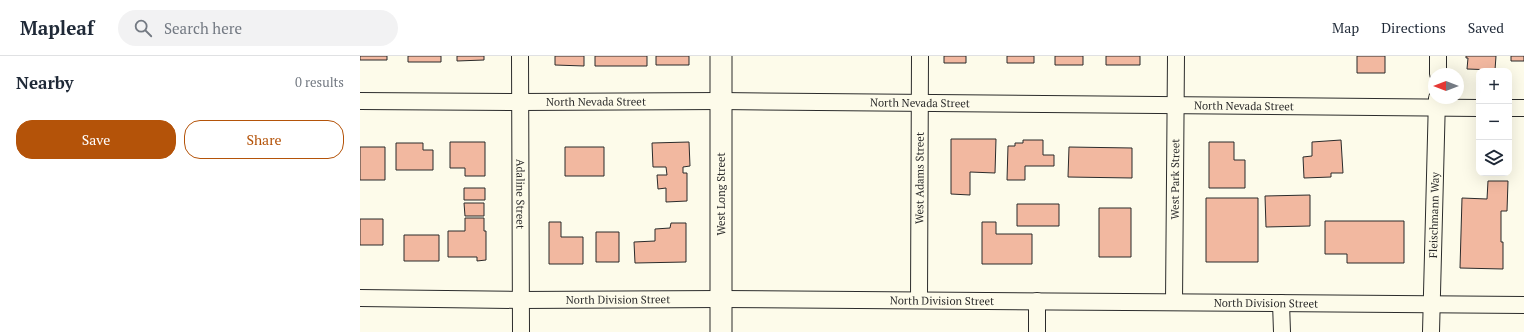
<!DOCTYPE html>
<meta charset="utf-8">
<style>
:root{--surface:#fff;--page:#f2f2f3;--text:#1f2937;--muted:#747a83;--line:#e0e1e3;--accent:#b45309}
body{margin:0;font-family:"PT Serif",serif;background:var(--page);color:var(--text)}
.controls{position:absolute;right:12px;top:12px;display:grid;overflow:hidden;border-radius:8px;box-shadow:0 4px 16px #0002}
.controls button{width:36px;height:36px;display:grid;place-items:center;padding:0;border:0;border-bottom:1px solid var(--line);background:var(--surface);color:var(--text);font:20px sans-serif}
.compass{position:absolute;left:1068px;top:12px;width:36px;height:36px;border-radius:50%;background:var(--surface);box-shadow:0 4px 16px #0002;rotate:270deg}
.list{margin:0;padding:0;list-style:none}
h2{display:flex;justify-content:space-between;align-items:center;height:52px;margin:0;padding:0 16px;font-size:17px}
h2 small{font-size:13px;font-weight:400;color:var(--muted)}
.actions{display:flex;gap:8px;padding:12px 16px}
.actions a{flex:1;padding:9px 0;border:1px solid var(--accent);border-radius:16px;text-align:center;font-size:14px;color:var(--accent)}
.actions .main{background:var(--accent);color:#fff}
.icon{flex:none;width:22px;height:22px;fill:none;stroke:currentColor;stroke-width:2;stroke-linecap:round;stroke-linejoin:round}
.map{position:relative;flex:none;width:1164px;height:276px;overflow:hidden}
header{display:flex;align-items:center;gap:24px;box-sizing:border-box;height:56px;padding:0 20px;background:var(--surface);border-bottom:1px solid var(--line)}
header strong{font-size:19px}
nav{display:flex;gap:22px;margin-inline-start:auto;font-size:14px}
.search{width:280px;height:36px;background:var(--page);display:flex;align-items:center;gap:10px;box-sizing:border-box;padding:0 14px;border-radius:22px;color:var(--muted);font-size:15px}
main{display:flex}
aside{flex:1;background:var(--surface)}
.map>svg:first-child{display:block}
</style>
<header>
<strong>Mapleaf</strong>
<div class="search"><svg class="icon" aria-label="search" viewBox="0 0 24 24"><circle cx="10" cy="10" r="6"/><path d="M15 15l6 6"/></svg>Search here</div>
<nav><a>Map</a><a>Directions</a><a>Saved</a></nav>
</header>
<main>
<aside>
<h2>Nearby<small>0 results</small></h2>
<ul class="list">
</ul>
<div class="actions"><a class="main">Save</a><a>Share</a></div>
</aside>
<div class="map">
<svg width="1164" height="276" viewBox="0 0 1164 276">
<rect width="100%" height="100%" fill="#fdfbea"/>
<path fill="#f2b8a0" stroke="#2b2b2b" d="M0 0H27V4H0Z
M48 0H81V6H48Z
M97 0H124V4L97 5Z
M195 0H224V10L195 9Z
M235 0H287V10H235Z
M296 0H329V9H296Z
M584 0H606V7H584Z
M647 0H674V7H647Z
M695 0H723V9H695Z
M746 0H780V9H746Z
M997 0H1025V17H997Z
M1106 0H1136L1135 14 1107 13 1108 2H1106Z
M1151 0H1164V5H1151Z
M591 83H636L635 117 610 116V139L591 138Z
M663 84H683V99H694V110H665V124H647L648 90H655V87H663Z
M981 84 983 117H971V121L944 122 943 101 952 100V86Z
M90 86H125V120H105V112H90Z
M329 86 330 110 323 111V117H327V145L306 146V132L298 133 297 119H307L306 111H293L292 87Z
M849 86H874V104H885V132H849Z
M36 87H63V94H73V114H36Z
M0 91H25V124H0Z
M205 91H244V120H205Z
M709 91 772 92V122L708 121Z
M1128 125H1148L1147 155H1141V186H1143V213L1100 212 1102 142 1127 143Z
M104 132H125V144H104Z
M950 139V170L906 171 905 140Z
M846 142H898V206H846Z
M104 147H124V160H105Z
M657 148H699V170H657Z
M739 152H771V201H739Z
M105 162H124V175H126V204L117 205V201H88V175H105Z
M0 163H23V189H0Z
M965 165H1044V207H987V198H965Z
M189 166H201V181H223V208H189Z
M622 166H636V178H672V208H622Z
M311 167H326V206L275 207 274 186 295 185V173L310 172Z
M236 176H259V206H236Z
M44 179H79V205H44Z"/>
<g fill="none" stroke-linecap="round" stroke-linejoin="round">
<g stroke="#2b2b2b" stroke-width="18">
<g id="minor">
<path id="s1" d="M160 0 161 276"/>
<path d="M1078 18V0"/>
<path id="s2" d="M0 45 160 46 361 45 1119 52"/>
<path d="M1149 52H1164"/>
<path id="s3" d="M0 242 160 244 361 243 1164 249"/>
<path id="s4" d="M559 244 560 0"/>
<path d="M677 245V276"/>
<path id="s5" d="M814 246 816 0"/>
<path d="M921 247 922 276"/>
<path id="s6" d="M1071 276 1077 42"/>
</g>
</g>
<g stroke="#2b2b2b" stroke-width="23">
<path id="tertiary" d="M361 276V0"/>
</g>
<use href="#minor" stroke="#fdfbea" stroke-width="16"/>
<use href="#tertiary" stroke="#fdfbea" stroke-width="21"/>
</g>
<g text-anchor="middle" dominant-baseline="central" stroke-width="3" stroke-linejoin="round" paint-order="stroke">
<g font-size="11" fill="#2b2b2b" stroke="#fdfbea">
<text stroke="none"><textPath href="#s2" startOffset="236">North Nevada Street</textPath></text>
<text stroke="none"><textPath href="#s2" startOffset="560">North Nevada Street</textPath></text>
<text stroke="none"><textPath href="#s2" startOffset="884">North Nevada Street</textPath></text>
<text stroke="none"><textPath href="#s4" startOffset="122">West Adams Street</textPath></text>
<text stroke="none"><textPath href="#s5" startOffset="123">West Park Street</textPath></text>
<text stroke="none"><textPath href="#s1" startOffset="138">Adaline Street</textPath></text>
<text transform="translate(361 138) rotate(-90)">West Long Street</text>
<text stroke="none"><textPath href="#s6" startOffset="117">Fleischmann Way</textPath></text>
<text stroke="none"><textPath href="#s3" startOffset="258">North Division Street</textPath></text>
<text stroke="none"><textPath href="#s3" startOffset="582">North Division Street</textPath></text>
<text stroke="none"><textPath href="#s3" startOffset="906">North Division Street</textPath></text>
</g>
</g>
</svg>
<div class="controls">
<button>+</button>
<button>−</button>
<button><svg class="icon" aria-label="layers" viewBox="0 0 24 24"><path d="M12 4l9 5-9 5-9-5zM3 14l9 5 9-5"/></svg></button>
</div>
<svg class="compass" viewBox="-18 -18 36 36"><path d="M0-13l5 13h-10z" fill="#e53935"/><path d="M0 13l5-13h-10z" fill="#747a83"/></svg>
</div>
</main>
